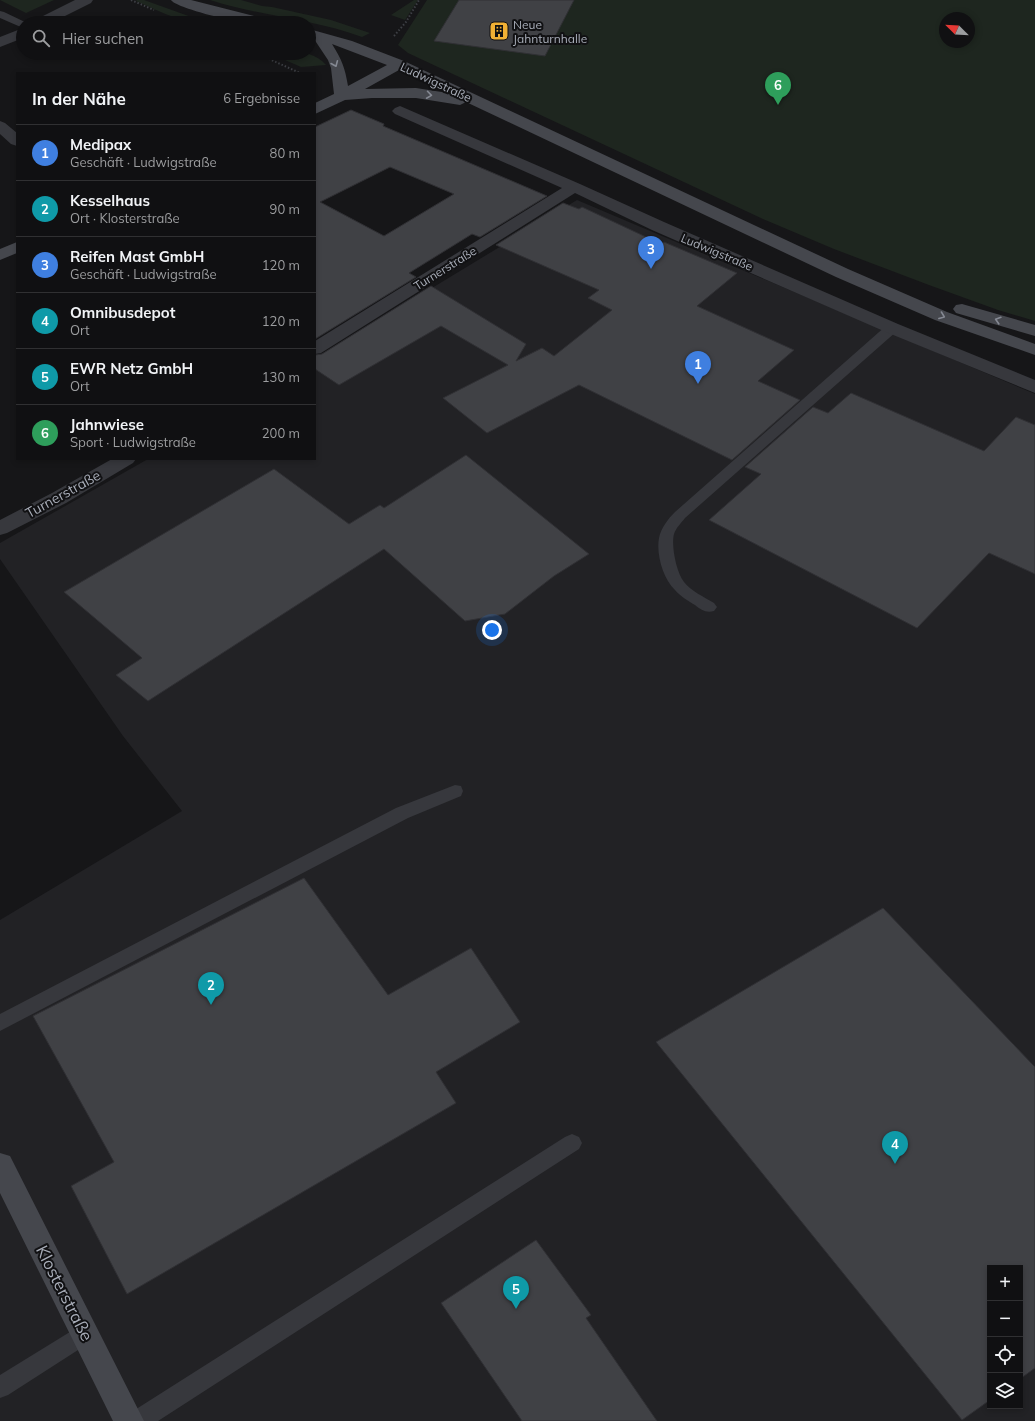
<!DOCTYPE html>
<html lang="de">
<meta charset="utf-8">
<style>
:root{--surface:#101012;--page:#19191b;--text:#f1f3f6;--muted:#9c9d9f;--line:#303032;--accent:#f2b134}
body{margin:0;font-family:Mulish,sans-serif;background:var(--page);color:var(--text)}
.controls{position:absolute;right:12px;bottom:12px;display:grid;overflow:hidden;border-radius:0px;box-shadow:0 2px 6px #0003}
.controls button{width:36px;height:36px;display:grid;place-items:center;padding:0;border:0;border-bottom:1px solid var(--line);background:var(--surface);color:var(--text);font:20px sans-serif}
.compass{position:absolute;left:939px;top:12px;width:36px;height:36px;border-radius:50%;background:var(--surface);box-shadow:0 2px 6px #0003;rotate:294deg}
.you{position:absolute;left:492px;top:630px;width:14px;height:14px;margin:-10px;border:3px solid #fff;border-radius:50%;background:#1a73e8;box-shadow:0 0 0 6px #1a73e833}
.badge{display:grid;place-items:center;width:26px;height:26px;border-radius:50%;background:var(--accent);color:#fff;font-size:13px;font-weight:700}
.pin{position:absolute;translate:-50% -33px;filter:drop-shadow(0 1px 2px #0008)}
.pin::after{content:'';position:absolute;top:21px;width:14px;height:12px;background:inherit;clip-path:polygon(0 0,100% 0,50% 100%)}
.list{margin:0;padding:0;list-style:none}
h2{display:flex;justify-content:space-between;align-items:center;height:52px;margin:0;padding:0 16px;font-size:17px}
h2 small{font-size:13px;font-weight:400;color:var(--muted)}
.list li{display:grid;grid-template-columns:26px 1fr auto;gap:12px;align-items:center;box-sizing:border-box;height:56px;padding:0 16px;border-top:1px solid var(--line)}
.list b{display:block;font-size:15px;white-space:nowrap}
.list p{margin:0;font-size:13px;white-space:nowrap;color:var(--muted)}
.list em{font-size:13px;font-style:normal;color:var(--muted)}
.icon{flex:none;width:22px;height:22px;fill:none;stroke:currentColor;stroke-width:2;stroke-linecap:round;stroke-linejoin:round}
.map{position:relative;flex:none;width:1035px;height:1421px;overflow:hidden}
.search{position:absolute;background:var(--surface);box-shadow:0 2px 6px #0003;left:16px;top:16px;width:300px;height:44px;display:flex;align-items:center;gap:10px;box-sizing:border-box;padding:0 14px;border-radius:22px;color:var(--muted);font-size:15px}
.panel{position:absolute;background:var(--surface);box-shadow:0 2px 6px #0003;left:16px;top:72px;width:300px;height:388px;border-radius:0px}
.map>svg:first-child{display:block}
</style>
<div class="map">
<svg width="1035" height="1421" viewBox="0 0 1035 1421">
<rect width="100%" height="100%" fill="#161618"/>
<path fill="#222225" fill-rule="evenodd" d="M577 200 1035 394V1421H0V920L182 811 123 736 0 559V543L148 459H315V359ZM990 1268H1020V1406H990Z"/>
<path fill="#1e261f" fill-rule="evenodd" d="M0 0H54L26 13Z
M137 0H144L208 23C187 26 155 9 136 1Z
M210 0H241L262 6 272 7 331 20 370 33 362 37C313 19 260 16 210 0Z
M414 0H418L405 20 391 15Z
M427 0H1035V321L998 310 929 285 834 249 763 219 408 53 398 45ZM945 18H969V42H945Z
M269 53C290 53 311 48 326 65L301 67Z"/>
<path fill="#404145" stroke="#303034" fill-rule="evenodd" d="M459 0H574L545 56 434 41Z
M351 110 384 124 383 126 547 196 480 237 472 234 409 273 416 277 315 339V127ZM390 167 454 194 384 236 320 202Z
M563 203 579 209 582 207 661 244 664 242 737 273 697 306 794 350 758 381 800 400 732 460 579 385 487 433 443 398 508 365 441 326 339 385 315 369V355L322 354 431 286 526 344 516 361 542 348 554 356 612 310 588 298 599 290 496 245Z
M851 393 984 451 1016 417 1035 425V574L989 553 917 628 709 520 761 474 745 467 813 407 828 413Z
M466 455 589 554 554 576 505 614 465 621 384 549 148 701 116 675 142 658 64 592 274 469 349 524 380 505 384 508Z
M304 878 388 995 471 948 520 1022 436 1072 456 1103 127 1294 71 1186 114 1162 33 1016Z
M883 908 1035 1067V1368L1020 1379V1268H990V1400L962 1420 656 1042Z
M536 1240 591 1315 586 1318 657 1421H522L441 1303Z"/>
<g fill="none" stroke-linecap="round" stroke-linejoin="round">
<path stroke="#3d3f44" stroke-width="2" stroke-dasharray="1.5 2" stroke-linecap="butt" d="M131 0 154 10
M394 36 406 22 419 0
M256 53 300 73"/>
<path fill="#37383d" fill-rule="evenodd" d="M0 11 4 12 27 23H23V28L0 18Z
M892 324 897 325 898 328 897 331 685 518C681 523 676 528 674 534 671 545 676 572 684 582 691 591 704 597 714 603L717 607 714 611C706 613 701 610 695 605 688 601 680 596 675 590 663 579 656 554 659 538 661 528 668 519 675 512L887 325Z
M455 785 461 786 463 791 461 796 408 818 0 1031V1014L396 808Z
M572 1134 579 1137 582 1143 579 1149 158 1421H127L130 1413 565 1137Z
M85 1324 92 1327 96 1334 92 1341 8 1395 0 1398V1375L78 1327Z"/>
<path fill="#37383d" fill-rule="evenodd" d="M75 0H93L91 3 51 23H33L35 20Z
M23 28V38L0 47V37Z
M400 106 580 184 664 222 898 324 1035 380V393L886 332 652 230 575 193 321 353 315 354V341L562 188 395 114 392 111 395 108Z
M0 121 5 123 17 133V146L11 144 0 134Z
M112 459H136L133 463 66 503 7 533 0 535V520L52 493Z"/>
<path fill="#45474d" fill-rule="evenodd" d="M171 0H191L270 20 272 23C264 23 255 24 247 23 235 22 176 8 171 0Z
M309 29 352 41 404 61 848 269 947 312 1035 344V355L935 320 836 277 466 102 460 105 416 98H372L345 100 315 114V103L334 94 331 68 328 60 314 39 309 38ZM332 44 387 65 348 86C345 68 342 60 332 44ZM399 70 448 93 416 88 365 89Z
M17 242V253L0 260V249Z
M962 304 1035 325V336L956 313 953 309 956 305Z
M0 1153 10 1156 144 1421H113L0 1193Z"/>
</g>
<defs><path id="oneway-chevron" d="M-2-3.5L2.5 0L-2 3.5" fill="none" stroke-width="1.6" stroke-linecap="round" stroke-linejoin="round"/></defs>
<g stroke="#858993">
<use href="#oneway-chevron" transform="translate(335 64) rotate(67)"/>
<use href="#oneway-chevron" transform="translate(429 95) rotate(8)"/>
<use href="#oneway-chevron" transform="translate(942 316) rotate(21)"/>
<use href="#oneway-chevron" transform="translate(998 320) rotate(-163)"/>
</g>
<defs>
<g id="building-square" transform="scale(1)"><rect x="-9" y="-9" width="18" height="18" rx="4" fill="#f2b134" stroke="#111113"/><path d="M-4-6H4V6H1V3H-1V6H-4ZM-2.5-4.3h1.7v1.8h-1.7ZM.8-4.3h1.7v1.8H.8ZM-2.5-1h1.7V.8h-1.7ZM.8-1h1.7V.8H.8Z" fill="#111"/></g>
</defs>
<g fill-rule="evenodd">
<use href="#building-square" x="499" y="31"/>
</g>
<g text-anchor="middle" dominant-baseline="central" stroke-width="4" stroke-linejoin="round" paint-order="stroke">
<g font-size="12" fill="#a8adb8" stroke="#111113" text-anchor="start">
<text x="513" y="24">Neue<tspan x="513" dy="14">Jahnturnhalle</tspan></text>
</g>
<g font-size="12" fill="#a8adb8" stroke="#111113">
<text transform="translate(436 82) rotate(25)">Ludwigstraße</text>
<text transform="translate(717 252) rotate(23)">Ludwigstraße</text>
<text transform="translate(445 268) rotate(-32)">Turnerstraße</text>
</g>
<g font-size="14" fill="#a8adb8" stroke="#111113">
<text transform="translate(63 494) rotate(-29)">Turnerstraße</text>
</g>
<g font-size="17" fill="#a8adb8" stroke="#111113">
<text transform="translate(65 1293) rotate(63)">Klosterstraße</text>
</g>
</g>
</svg>
<div class="controls">
<button>+</button>
<button>−</button>
<button><svg class="icon" aria-label="locate" viewBox="0 0 24 24"><circle cx="12" cy="12" r="6"/><path d="M12 2v4M12 18v4M2 12h4M18 12h4"/></svg></button>
<button><svg class="icon" aria-label="layers" viewBox="0 0 24 24"><path d="M12 4l9 5-9 5-9-5zM3 14l9 5 9-5"/></svg></button>
</div>
<svg class="compass" viewBox="-18 -18 36 36"><path d="M0-13l5 13h-10z" fill="#e53935"/><path d="M0 13l5-13h-10z" fill="#9c9d9f"/></svg>
<div class="you"></div>
<div class="pin badge" style="left:698px;top:384px;background:#3f7fe0">1</div>
<div class="pin badge" style="left:211px;top:1005px;background:#0f9aa8">2</div>
<div class="pin badge" style="left:651px;top:269px;background:#3f7fe0">3</div>
<div class="pin badge" style="left:895px;top:1164px;background:#0f9aa8">4</div>
<div class="pin badge" style="left:516px;top:1309px;background:#0f9aa8">5</div>
<div class="pin badge" style="left:778px;top:105px;background:#2e9e5b">6</div>
<div class="search"><svg class="icon" aria-label="search" viewBox="0 0 24 24"><circle cx="10" cy="10" r="6"/><path d="M15 15l6 6"/></svg>Hier suchen</div>
<section class="panel">
<h2>In der Nähe<small>6 Ergebnisse</small></h2>
<ul class="list">
<li><span class="badge" style="background:#3f7fe0">1</span><div><b>Medipax</b><p>Geschäft · Ludwigstraße</p></div><em>80 m</em></li>
<li><span class="badge" style="background:#0f9aa8">2</span><div><b>Kesselhaus</b><p>Ort · Klosterstraße</p></div><em>90 m</em></li>
<li><span class="badge" style="background:#3f7fe0">3</span><div><b>Reifen Mast GmbH</b><p>Geschäft · Ludwigstraße</p></div><em>120 m</em></li>
<li><span class="badge" style="background:#0f9aa8">4</span><div><b>Omnibusdepot</b><p>Ort</p></div><em>120 m</em></li>
<li><span class="badge" style="background:#0f9aa8">5</span><div><b>EWR Netz GmbH</b><p>Ort</p></div><em>130 m</em></li>
<li><span class="badge" style="background:#2e9e5b">6</span><div><b>Jahnwiese</b><p>Sport · Ludwigstraße</p></div><em>200 m</em></li>
</ul>
</section>
</div>
